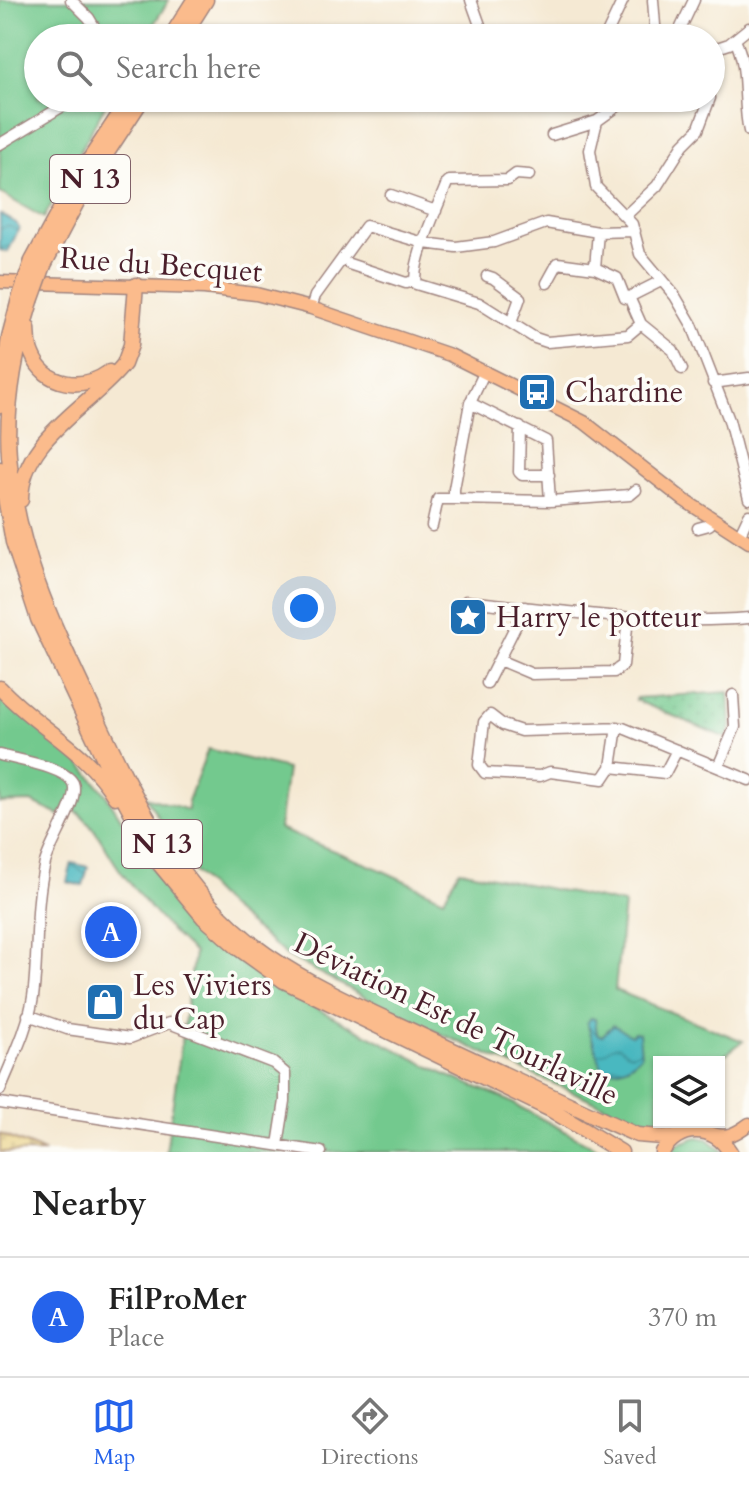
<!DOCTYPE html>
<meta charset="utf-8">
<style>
:root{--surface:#fff;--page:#f2f2f2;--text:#222;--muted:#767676;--line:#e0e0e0;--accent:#2563eb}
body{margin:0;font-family:Cardo,serif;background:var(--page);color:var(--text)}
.controls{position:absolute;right:24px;bottom:24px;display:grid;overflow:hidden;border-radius:0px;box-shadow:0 2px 6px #0004}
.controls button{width:72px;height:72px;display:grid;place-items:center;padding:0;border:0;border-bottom:2px solid var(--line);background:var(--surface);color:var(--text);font:40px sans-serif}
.you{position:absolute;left:304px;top:608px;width:28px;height:28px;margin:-20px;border:6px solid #fff;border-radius:50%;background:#1a73e8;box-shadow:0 0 0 12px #1a73e833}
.badge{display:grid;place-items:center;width:52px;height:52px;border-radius:50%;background:var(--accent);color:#fff;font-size:26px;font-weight:700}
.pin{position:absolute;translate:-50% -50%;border:4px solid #fff;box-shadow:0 2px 8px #0006}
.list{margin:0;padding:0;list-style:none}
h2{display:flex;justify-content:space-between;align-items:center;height:104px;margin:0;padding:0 32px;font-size:34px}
h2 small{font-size:26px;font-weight:400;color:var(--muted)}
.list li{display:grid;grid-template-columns:52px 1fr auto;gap:24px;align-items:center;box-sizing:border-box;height:120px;padding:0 32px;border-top:2px solid var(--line)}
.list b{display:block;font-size:30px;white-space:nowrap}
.list p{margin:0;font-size:26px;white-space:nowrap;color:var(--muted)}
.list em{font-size:26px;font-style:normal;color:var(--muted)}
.icon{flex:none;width:44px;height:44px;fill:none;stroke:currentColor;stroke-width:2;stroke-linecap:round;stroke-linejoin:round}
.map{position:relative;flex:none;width:749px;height:1152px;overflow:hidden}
.search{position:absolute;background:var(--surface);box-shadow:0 2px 6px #0004;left:24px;right:24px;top:24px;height:88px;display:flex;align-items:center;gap:20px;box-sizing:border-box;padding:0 28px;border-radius:44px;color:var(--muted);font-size:30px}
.sheet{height:224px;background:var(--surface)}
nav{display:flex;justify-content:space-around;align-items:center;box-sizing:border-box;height:112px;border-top:2px solid var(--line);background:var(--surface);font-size:22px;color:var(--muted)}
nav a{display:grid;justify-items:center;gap:4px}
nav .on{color:var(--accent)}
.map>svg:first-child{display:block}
</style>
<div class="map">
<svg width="749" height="1152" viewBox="0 0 749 1152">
<defs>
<pattern id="sand-dots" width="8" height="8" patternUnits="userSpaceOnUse" patternTransform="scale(2)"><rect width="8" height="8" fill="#eeda9e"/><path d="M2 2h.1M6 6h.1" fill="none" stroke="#cebb88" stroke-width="1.8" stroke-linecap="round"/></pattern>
<pattern id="park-dots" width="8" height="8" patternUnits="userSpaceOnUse" patternTransform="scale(2)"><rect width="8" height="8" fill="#73c98e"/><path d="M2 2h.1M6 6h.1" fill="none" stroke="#65ac7b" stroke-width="1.8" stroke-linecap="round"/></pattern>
<pattern id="water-waves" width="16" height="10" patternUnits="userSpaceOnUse" patternTransform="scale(2)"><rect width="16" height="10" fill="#49b8c0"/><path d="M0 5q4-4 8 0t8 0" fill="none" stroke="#3f959c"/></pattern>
</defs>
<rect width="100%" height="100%" fill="#fdfcf7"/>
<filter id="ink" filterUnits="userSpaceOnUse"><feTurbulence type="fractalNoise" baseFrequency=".0125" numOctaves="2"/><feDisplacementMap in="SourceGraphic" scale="16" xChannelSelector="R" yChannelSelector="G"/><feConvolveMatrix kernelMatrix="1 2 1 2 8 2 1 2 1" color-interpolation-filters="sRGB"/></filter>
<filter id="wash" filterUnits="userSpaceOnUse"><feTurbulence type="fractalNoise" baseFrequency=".006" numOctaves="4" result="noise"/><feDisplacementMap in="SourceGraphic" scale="32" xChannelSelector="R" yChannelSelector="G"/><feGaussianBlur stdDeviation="1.8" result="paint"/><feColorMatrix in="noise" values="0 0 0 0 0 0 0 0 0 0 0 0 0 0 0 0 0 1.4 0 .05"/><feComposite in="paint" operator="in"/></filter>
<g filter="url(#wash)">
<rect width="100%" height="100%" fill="#f5e9d3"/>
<path fill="#73c98e" stroke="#5e745c" stroke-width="2" d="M0 0H169L145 38H38V98H109L44 218 0 193Z
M0 696 77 759 105 793 160 881 188 914 232 957 281 990 446 1075 501 1097 604 1152H166L194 953C167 929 144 902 122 873 103 848 96 821 67 805L59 815 31 802 0 803Z
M208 749 287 769 279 829 379 869 444 899 459 870 624 904 615 990 743 1041 716 1062H659V1122H664L663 1124 637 1120 400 1016 286 955 228 907 187 865 146 797 188 810V801Z
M697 1137 708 1139 724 1152H670L678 1144Z"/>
<path fill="url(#sand-dots)" stroke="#9c7c64" stroke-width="2" d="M0 1134 45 1152H0Z"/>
<path fill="url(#park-dots)" stroke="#5e745c" stroke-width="2" d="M729 692 731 727 726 738 635 700 636 698Z"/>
<path fill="url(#water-waves)" stroke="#4a6c76" stroke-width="2" d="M0 214 16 223 19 228 8 252 0 250Z
M72 863 88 867 83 886 67 882Z
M591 1018 595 1019 597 1034 602 1036 613 1025 631 1035 634 1032 639 1033 641 1055C631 1066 616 1074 602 1068L587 1023Z"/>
</g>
<g filter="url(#ink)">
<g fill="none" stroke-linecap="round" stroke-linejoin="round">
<g stroke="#a0847f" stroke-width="13">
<path id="minor" d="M71 0 89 18 101 38
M471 0 481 28
M653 0 656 38
M605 38 623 0
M676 38 694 0
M735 40C749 67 742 102 749 131
M711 50 729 44 749 28
M606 98 613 109
M597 121 590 150 596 187 632 224 640 254 675 296 692 325 729 420 749 499
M552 135 597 121 629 98
M0 144 76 98
M529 175 516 174 508 180 449 181 447 183C439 204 410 265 416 284L479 303 535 338 547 342 628 335 641 324 629 297 625 298 617 278 595 268 598 232
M391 195 436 211
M625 216 657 186 683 145 698 130 710 98
M349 264 406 283 413 281
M487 276 493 278 520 298 511 323
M547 283 558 263 595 268
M629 297 661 281
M311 308 315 296 366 226 424 243 456 247 494 242 546 223 598 232 635 231
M641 324 673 350 682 369
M485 371 470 403 454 489V499L550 501 630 495 636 490
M713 383 749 378
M470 403 546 441 550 501
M520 427 519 472 522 475H549
M432 526 438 499H454
M698 528 709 525 714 520
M739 536 749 515
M466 601C560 610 654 626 749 618
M499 660 532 674 614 672 623 665 628 618
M487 683 525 607
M677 750 665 773 611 767 603 779 550 772 540 776 485 773 479 765 484 722 490 715 503 725 521 731 623 728 749 780
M0 755C17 760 65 767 73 783 80 800 50 843 45 863 34 907 39 953 33 997 28 1029 12 1060 0 1090
M611 767 617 727
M718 767 735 727 733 695
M28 1015 67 1029 130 1038 169 1023 273 1063 285 1073V1101L278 1145
M0 1103 321 1152"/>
</g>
<g stroke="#a0847f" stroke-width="15">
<path id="major" d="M0 282 204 288 256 294 311 308 450 355 584 422 684 500 749 542
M713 1134C727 1139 737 1133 749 1124"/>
</g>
<g stroke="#a0847f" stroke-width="17">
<path id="highway" d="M170 38 194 0
M182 38 206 0
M32 261 76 180 130 98
M44 265 86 185 143 98
M31 301C16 350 5 404 9 456 18 552 51 620 92 707 136 801 179 893 267 955 315 988 370 1011 423 1036 494 1069 565 1103 637 1135L674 1138
M28 328C29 337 28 346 32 354 45 387 83 391 109 372
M0 406 9 337 19 299
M0 469 13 542 38 619 113 778 157 861 204 918 238 948 284 981 551 1110 621 1152
M21 500C21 438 90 407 124 364L131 345 136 285
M0 688C37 728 85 748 115 797
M662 1152C679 1124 713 1124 730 1152"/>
</g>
<use href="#minor" stroke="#fff" stroke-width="10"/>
<use href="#major" stroke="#fbbb8c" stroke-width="12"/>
<use href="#highway" stroke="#fbbb8c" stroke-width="14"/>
<g stroke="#a0847f" stroke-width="17" stroke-linecap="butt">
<path id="highway-bridge" d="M19 299 32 261
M31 301 44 265"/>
</g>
<use href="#highway-bridge" stroke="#fbbb8c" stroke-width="14"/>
</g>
</g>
<defs>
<g id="bus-square" transform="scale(2)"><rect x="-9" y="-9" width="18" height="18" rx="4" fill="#1f6fb2" stroke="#fdfcf7"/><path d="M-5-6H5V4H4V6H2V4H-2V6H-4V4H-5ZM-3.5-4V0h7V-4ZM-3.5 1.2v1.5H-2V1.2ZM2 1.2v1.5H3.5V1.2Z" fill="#fff"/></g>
<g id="sight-square" transform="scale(2)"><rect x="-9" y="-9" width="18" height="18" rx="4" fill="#1f6fb2" stroke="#fdfcf7"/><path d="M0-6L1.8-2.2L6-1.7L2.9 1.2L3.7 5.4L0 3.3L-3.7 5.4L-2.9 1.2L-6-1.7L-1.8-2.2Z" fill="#fff"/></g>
<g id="shop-square" transform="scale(2)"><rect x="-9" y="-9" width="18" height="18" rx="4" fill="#1f6fb2" stroke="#fdfcf7"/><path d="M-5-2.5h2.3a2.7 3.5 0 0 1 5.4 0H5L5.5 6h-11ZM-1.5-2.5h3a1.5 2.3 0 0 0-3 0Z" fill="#fff"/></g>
</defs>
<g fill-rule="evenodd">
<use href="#bus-square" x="537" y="392"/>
<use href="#sight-square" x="468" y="617"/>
<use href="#shop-square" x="105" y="1002"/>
</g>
<g text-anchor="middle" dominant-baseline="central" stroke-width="7" stroke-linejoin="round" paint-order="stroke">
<g fill="#fdfcf7" stroke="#806168" stroke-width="2">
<rect x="50" y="155" width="80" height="48" rx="6"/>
<rect x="122" y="820" width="80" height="48" rx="6"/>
</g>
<g font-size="28" font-weight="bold" fill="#4a1f2b">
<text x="90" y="179">N 13</text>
<text x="162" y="844">N 13</text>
</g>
<g font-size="30" fill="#4a1f2b" stroke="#fdfcf7">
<text transform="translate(161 265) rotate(4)">Rue du Becquet</text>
<text transform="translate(456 1019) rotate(26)">Déviation Est de Tourlaville</text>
</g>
<g font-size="30" fill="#4a1f2b" stroke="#fdfcf7" text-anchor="start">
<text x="565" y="392">Chardine</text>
<text x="496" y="617">Harry le potteur</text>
<text x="133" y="985">Les Viviers<tspan x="133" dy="34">du Cap</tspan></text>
</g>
</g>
</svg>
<div class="controls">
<button><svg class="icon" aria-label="layers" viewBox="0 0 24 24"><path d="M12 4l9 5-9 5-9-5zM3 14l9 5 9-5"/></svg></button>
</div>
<div class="you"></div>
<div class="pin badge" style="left:111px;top:932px">A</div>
<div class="search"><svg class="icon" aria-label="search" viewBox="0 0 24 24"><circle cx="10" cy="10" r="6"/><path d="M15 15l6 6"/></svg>Search here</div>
</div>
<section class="sheet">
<h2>Nearby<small></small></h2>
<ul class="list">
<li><span class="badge">A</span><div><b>FilProMer</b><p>Place</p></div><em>370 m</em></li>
</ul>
</section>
<nav>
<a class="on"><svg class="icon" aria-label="map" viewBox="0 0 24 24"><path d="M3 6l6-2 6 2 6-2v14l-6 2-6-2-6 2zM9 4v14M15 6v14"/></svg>Map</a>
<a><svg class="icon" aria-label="directions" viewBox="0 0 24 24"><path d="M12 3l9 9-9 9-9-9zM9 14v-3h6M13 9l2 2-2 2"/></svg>Directions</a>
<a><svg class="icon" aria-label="saved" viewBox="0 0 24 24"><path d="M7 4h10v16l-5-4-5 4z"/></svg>Saved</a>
</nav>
